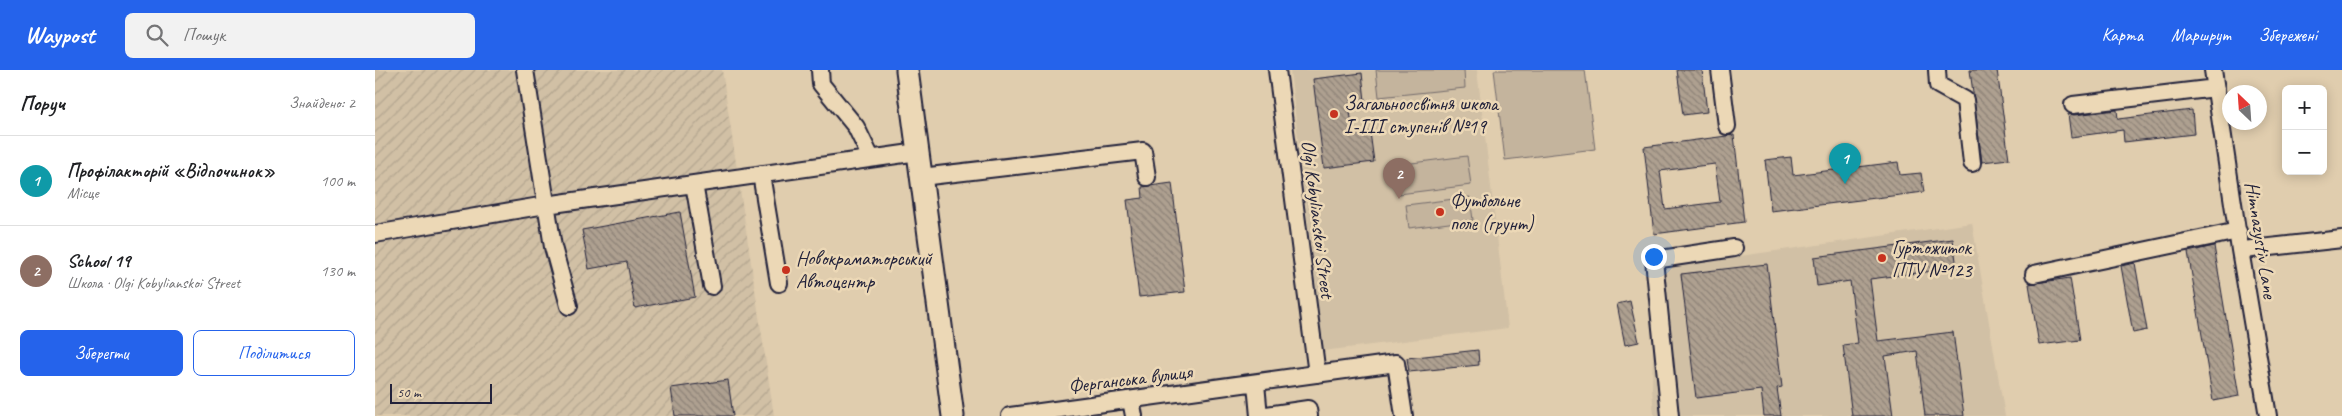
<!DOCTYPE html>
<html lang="uk">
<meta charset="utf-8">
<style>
:root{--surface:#fff;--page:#f2f2f2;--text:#202124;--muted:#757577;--line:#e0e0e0;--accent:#2563eb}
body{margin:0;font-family:Caveat,sans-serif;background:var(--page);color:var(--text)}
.controls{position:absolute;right:15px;top:15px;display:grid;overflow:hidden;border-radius:8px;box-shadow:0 2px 12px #0003}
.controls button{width:45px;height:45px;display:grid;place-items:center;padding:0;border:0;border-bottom:1px solid var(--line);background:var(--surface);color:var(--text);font:25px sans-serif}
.compass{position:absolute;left:1847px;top:15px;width:45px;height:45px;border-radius:50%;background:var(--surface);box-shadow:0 2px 12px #0003;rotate:335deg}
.scale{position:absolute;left:15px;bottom:12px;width:102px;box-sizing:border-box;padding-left:5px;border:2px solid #22223b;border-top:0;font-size:14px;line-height:18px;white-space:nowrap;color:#22223b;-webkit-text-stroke:4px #ecd8b6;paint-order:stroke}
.you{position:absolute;left:1278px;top:186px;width:18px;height:18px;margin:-12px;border:4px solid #fff;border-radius:50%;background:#1a73e8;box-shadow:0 0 0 8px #1a73e833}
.badge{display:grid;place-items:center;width:32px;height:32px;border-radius:50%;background:var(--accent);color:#fff;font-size:16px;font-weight:700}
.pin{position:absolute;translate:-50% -41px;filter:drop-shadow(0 1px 2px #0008)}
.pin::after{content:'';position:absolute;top:26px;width:18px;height:15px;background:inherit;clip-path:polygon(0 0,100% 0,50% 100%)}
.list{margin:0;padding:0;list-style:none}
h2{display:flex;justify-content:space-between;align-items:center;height:65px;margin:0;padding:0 20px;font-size:21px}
h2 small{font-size:16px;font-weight:400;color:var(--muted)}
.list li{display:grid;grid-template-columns:32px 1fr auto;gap:15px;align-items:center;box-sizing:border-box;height:90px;padding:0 20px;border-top:1px solid var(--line)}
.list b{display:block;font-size:19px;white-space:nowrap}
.list p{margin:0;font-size:16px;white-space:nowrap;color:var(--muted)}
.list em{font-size:16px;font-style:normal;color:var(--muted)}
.actions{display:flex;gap:10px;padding:15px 20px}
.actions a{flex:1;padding:11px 0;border:1px solid var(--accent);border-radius:8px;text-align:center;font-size:18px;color:var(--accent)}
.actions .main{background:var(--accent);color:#fff}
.icon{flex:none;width:28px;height:28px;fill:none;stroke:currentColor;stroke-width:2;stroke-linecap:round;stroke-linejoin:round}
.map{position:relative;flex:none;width:1967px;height:346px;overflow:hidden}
header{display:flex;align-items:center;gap:30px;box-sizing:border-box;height:70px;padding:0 25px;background:var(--accent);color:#fff}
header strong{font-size:24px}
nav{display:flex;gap:28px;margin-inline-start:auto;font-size:18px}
.search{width:350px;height:45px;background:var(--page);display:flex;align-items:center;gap:12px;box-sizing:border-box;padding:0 18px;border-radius:8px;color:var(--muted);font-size:19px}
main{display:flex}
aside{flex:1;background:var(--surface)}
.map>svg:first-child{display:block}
</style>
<header>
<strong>Waypost</strong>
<div class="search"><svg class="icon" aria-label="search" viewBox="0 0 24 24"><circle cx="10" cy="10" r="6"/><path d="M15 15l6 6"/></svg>Пошук</div>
<nav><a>Карта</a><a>Маршрут</a><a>Збережені</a></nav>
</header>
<main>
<aside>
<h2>Поруч<small>Знайдено: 2</small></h2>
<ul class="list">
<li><span class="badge" style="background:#0f9aa8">1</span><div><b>Профілакторій «Відпочинок»</b><p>Місце</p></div><em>100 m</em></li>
<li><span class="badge" style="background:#8d6e63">2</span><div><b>School 19</b><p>Школа · Olgi Kobylianskoi Street</p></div><em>130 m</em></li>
</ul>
<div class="actions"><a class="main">Зберегти</a><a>Поділитися</a></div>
</aside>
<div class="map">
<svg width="1967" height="346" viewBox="0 0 1967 346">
<defs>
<pattern id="industrial-furrows" width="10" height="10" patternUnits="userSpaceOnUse" patternTransform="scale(1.25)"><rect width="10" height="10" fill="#d1c0a5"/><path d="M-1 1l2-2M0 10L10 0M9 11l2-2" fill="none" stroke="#b3a58f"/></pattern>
<pattern id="building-back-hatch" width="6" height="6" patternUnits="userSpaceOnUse" patternTransform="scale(1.25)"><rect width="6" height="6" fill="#aea090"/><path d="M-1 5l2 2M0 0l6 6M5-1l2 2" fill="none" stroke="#8d8277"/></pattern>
</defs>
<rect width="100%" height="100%" fill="#e0cdae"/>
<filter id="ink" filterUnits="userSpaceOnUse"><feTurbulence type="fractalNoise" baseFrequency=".02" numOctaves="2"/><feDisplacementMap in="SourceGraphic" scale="10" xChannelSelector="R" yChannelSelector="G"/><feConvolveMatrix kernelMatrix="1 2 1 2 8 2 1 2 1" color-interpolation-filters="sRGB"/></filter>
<g filter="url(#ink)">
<path fill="#d1c0a5" d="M915 0H1102L1133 258 948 281Z
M1597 153 1630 346H1279L1277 319 1280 198Z"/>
<path fill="url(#industrial-furrows)" d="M0 0H347L399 346H0Z"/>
<path fill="#c4b49d" stroke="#736b6c" d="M1001 0H1089L1090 18 1004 27Z
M1119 0H1210L1220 79 1130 90Z
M1092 86 1096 115 1024 124 1021 95Z
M1095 127 1098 150 1034 158 1031 135Z"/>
<path fill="url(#building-back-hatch)" stroke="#22223b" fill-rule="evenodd" d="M1302 0H1327L1332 42 1308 45Z
M1595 0H1622L1634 89 1607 92Z
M987 3 990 31 974 33 978 64 995 62 999 92 949 98 938 9Z
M1742 40 1743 49 1817 40 1819 64 1749 72 1748 60 1696 67 1693 44 1699 45Z
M1359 65 1369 152 1279 164 1269 77ZM1340 94 1345 132 1290 139 1285 101Z
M1416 87 1418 105 1523 92 1525 105 1546 103 1549 122 1396 141 1390 90Z
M797 113 810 222 764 227 752 130 768 128 767 117Z
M305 142 320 227 260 238 252 192 214 199 207 160Z
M1578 169 1582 198 1495 209 1503 271 1578 262 1589 346H1550L1542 281 1510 286 1518 346H1477L1468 275 1483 273 1475 211 1442 216 1439 187Z
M1839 176 1864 326 1838 331 1813 182Z
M1760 193 1772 260 1758 263 1746 196Z
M1392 194 1407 317 1402 318 1406 346H1389L1386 320 1321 328 1306 204Z
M1695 208 1705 270 1664 275 1654 214Z
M1255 231 1264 272 1250 275 1242 234Z
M1103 280 1104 295 1034 302 1032 288Z
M353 310 358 346H300L296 318Z"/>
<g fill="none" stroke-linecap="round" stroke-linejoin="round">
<g stroke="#22223b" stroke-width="20">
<path id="minor" d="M150 0 178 177 194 236
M445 0 446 14 481 57 496 88
M902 0 942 304
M1345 0 1352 56
M1562 0 1563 15 1590 30 1597 93
M1838 0 1865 180 1893 346
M1698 35 1841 18
M386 104 404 213
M546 107 768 81 772 107
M319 114 337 216
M0 164 171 135 543 82
M1868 180 1967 169
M1659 204 1863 161
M881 314 884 346 933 339 934 346
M756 330 759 346
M635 346 1021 293 1029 346
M1295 346 1279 190 1359 178"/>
</g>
<g stroke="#22223b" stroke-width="25">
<path id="major" d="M532 0 578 346"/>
</g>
<use href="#minor" stroke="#ecd8b6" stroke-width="16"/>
<use href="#major" stroke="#ecd8b6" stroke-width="21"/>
</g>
</g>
<g fill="#c8321e" stroke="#ecd8b6" stroke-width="2">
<circle cx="959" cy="44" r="5"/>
<circle cx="1065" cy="142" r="5"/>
<circle cx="1507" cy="188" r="5"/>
<circle cx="411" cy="200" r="5"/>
</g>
<g text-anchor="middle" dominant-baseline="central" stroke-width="5" stroke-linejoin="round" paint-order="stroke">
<g font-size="20" fill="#22223b" stroke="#ecd8b6" text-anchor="start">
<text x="969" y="33">Загальноосвітня школа<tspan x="969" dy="23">І-ІІІ ступенів №19</tspan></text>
<text x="1075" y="130">Футбольне<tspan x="1075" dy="23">поле (грунт)</tspan></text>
<text x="1517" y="177">Гуртожиток<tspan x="1517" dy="23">ПТУ №123</tspan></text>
<text x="421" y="188">Новокраматорський<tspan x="421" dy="23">Автоцентр</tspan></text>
</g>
<g font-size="20" fill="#22223b" stroke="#ecd8b6">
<text transform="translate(943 149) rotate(83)">Olgi Kobylianskoi Street</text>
<text transform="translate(1886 170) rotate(81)">Himnazystiv Lane</text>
<text transform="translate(755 309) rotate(-7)">Ферганська вулиця</text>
</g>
</g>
</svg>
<div class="controls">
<button>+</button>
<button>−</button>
</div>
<svg class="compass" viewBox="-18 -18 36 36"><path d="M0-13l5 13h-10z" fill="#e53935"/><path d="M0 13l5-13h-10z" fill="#757577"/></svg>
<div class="scale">50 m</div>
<div class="you"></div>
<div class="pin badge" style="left:1470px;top:114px;background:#0f9aa8">1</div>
<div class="pin badge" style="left:1024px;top:129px;background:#8d6e63">2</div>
</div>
</main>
